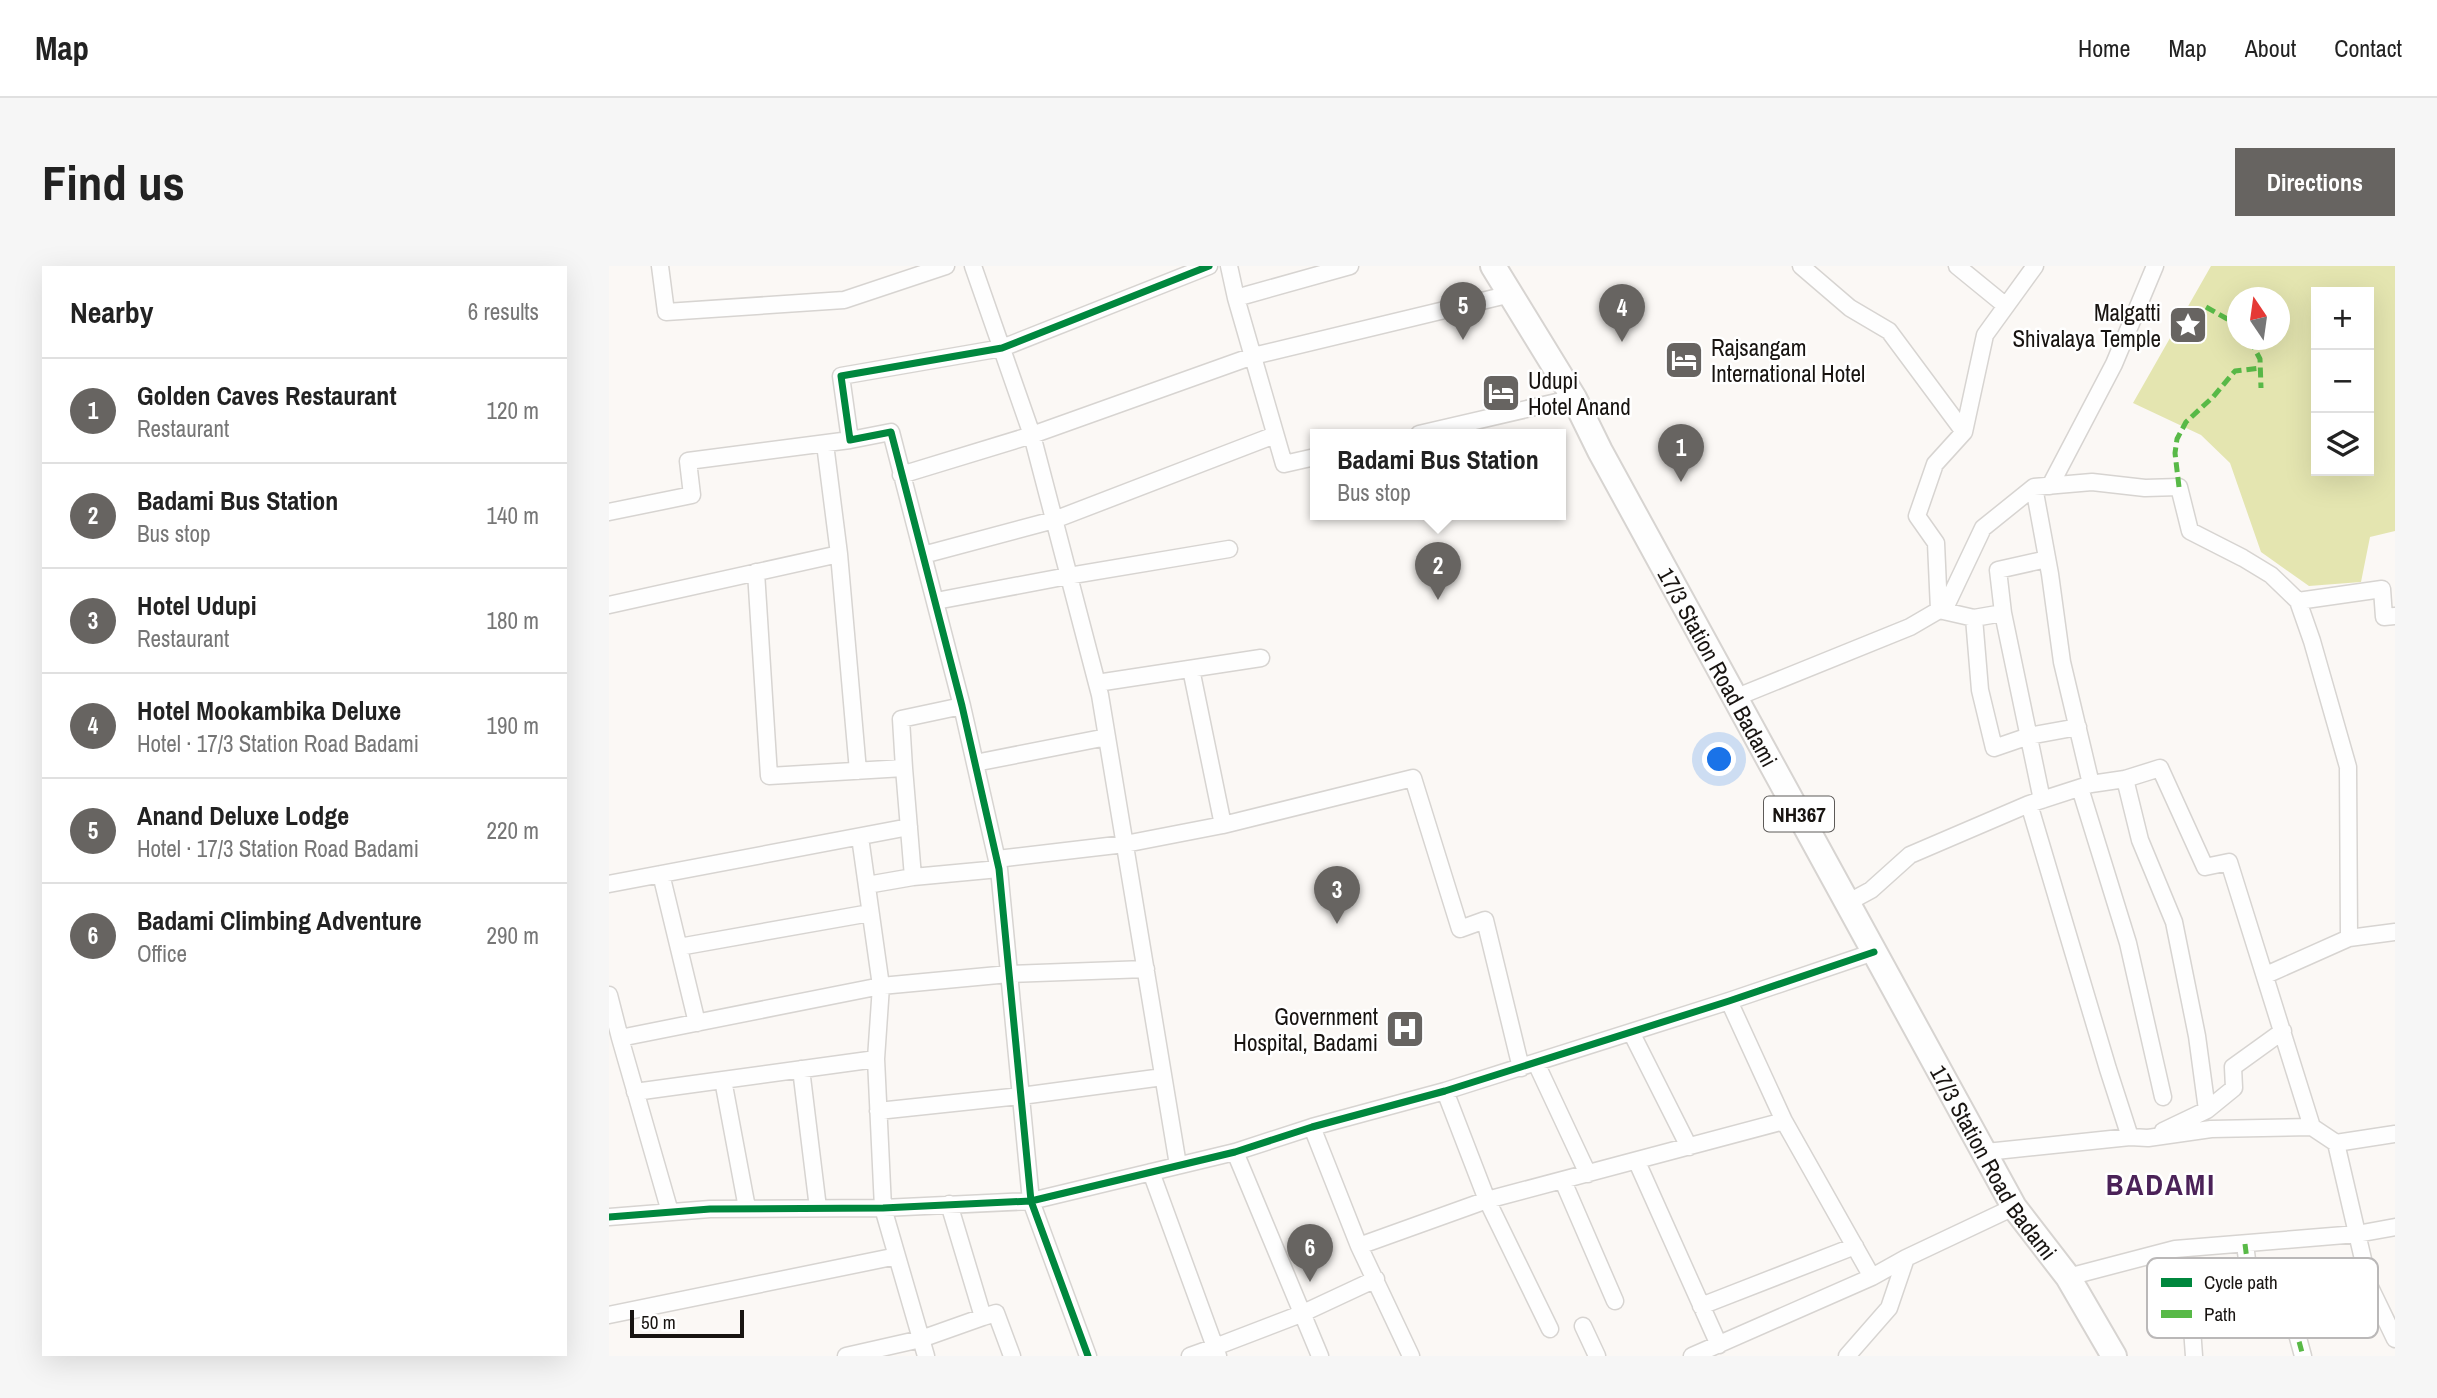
<!DOCTYPE html>
<meta charset="utf-8">
<style>
:root{--surface:#fff;--page:#f6f6f6;--text:#222;--muted:#767676;--line:#e0e0e0;--accent:#676461}
body{margin:0;font-family:"Archivo Narrow",sans-serif;background:var(--page);color:var(--text)}
.controls{position:absolute;right:21px;top:21px;display:grid;overflow:hidden;border-radius:0px;box-shadow:0 7px 28px #0002}
.controls button{width:63px;height:63px;display:grid;place-items:center;padding:0;border:0;border-bottom:2px solid var(--line);background:var(--surface);color:var(--text);font:35px sans-serif}
.compass{position:absolute;left:1618px;top:21px;width:63px;height:63px;border-radius:50%;background:var(--surface);box-shadow:0 7px 28px #0002;rotate:347deg}
.scale{position:absolute;left:21px;bottom:18px;width:114px;box-sizing:border-box;padding-left:7px;border:4px solid #181411;border-top:0;font-size:19px;line-height:24px;white-space:nowrap;color:#181411;-webkit-text-stroke:5px #fff;paint-order:stroke}
.you{position:absolute;left:1111px;top:494px;width:24px;height:24px;margin:-18px;border:5px solid #fff;border-radius:50%;background:#1a73e8;box-shadow:0 0 0 10px #1a73e833}
.badge{display:grid;place-items:center;width:46px;height:46px;border-radius:50%;background:var(--accent);color:#fff;font-size:23px;font-weight:700}
.pin{position:absolute;translate:-50% -58px;filter:drop-shadow(0 2px 4px #0008)}
.pin::after{content:'';position:absolute;top:37px;width:24px;height:21px;background:inherit;clip-path:polygon(0 0,100% 0,50% 100%)}
.popup{position:absolute;left:701px;top:163px;width:256px;height:91px;box-sizing:border-box;display:grid;place-content:center;border-radius:0px;background:var(--surface);filter:drop-shadow(0 2px 5px #0005);font-size:23px;white-space:nowrap;color:var(--muted)}
.popup b{font-size:26px;color:var(--text)}
.popup::after{content:'';position:absolute;left:50%;top:100%;margin-left:-14px;border:14px solid transparent;border-top-color:var(--surface)}
.list{margin:0;padding:0;list-style:none}
h2{display:flex;justify-content:space-between;align-items:center;height:91px;margin:0;padding:0 28px;font-size:30px}
h2 small{font-size:23px;font-weight:400;color:var(--muted)}
.list li{display:grid;grid-template-columns:46px 1fr auto;gap:21px;align-items:center;box-sizing:border-box;height:105px;padding:0 28px;border-top:2px solid var(--line)}
.list b{display:block;font-size:26px;white-space:nowrap}
.list p{margin:0;font-size:23px;white-space:nowrap;color:var(--muted)}
.list em{font-size:23px;font-style:normal;color:var(--muted)}
.icon{flex:none;width:38px;height:38px;fill:none;stroke:currentColor;stroke-width:2;stroke-linecap:round;stroke-linejoin:round}
.map{position:relative;flex:none;width:1786px;height:1090px;overflow:hidden;border-radius:0px}
header{display:flex;align-items:center;gap:42px;box-sizing:border-box;height:98px;padding:0 35px;background:var(--surface);border-bottom:2px solid var(--line)}
header strong{font-size:33px}
nav{display:flex;gap:38px;margin-inline-start:auto;font-size:24px}
.intro{display:flex;align-items:center;justify-content:space-between;box-sizing:border-box;height:168px;padding:0 42px}
h1{margin:0;font-size:49px}
.button{padding:18px 32px;border-radius:0px;background:var(--accent);color:#fff;font-size:24px;font-weight:700}
main{display:flex;gap:42px;padding:0 42px}
aside{flex:1;background:var(--surface);border-radius:0px;box-shadow:0 7px 28px #0002}
.map>svg:first-child{display:block}
</style>
<header>
<strong>Map</strong>
<nav><a>Home</a><a>Map</a><a>About</a><a>Contact</a></nav>
</header>
<div class="intro"><h1>Find us</h1><a class="button">Directions</a></div>
<main>
<aside>
<h2>Nearby<small>6 results</small></h2>
<ul class="list">
<li><span class="badge">1</span><div><b>Golden Caves Restaurant</b><p>Restaurant</p></div><em>120 m</em></li>
<li><span class="badge">2</span><div><b>Badami Bus Station</b><p>Bus stop</p></div><em>140 m</em></li>
<li><span class="badge">3</span><div><b>Hotel Udupi</b><p>Restaurant</p></div><em>180 m</em></li>
<li><span class="badge">4</span><div><b>Hotel Mookambika Deluxe</b><p>Hotel · 17/3 Station Road Badami</p></div><em>190 m</em></li>
<li><span class="badge">5</span><div><b>Anand Deluxe Lodge</b><p>Hotel · 17/3 Station Road Badami</p></div><em>220 m</em></li>
<li><span class="badge">6</span><div><b>Badami Climbing Adventure</b><p>Office</p></div><em>290 m</em></li>
</ul>
</aside>
<div class="map">
<svg width="1786" height="1090" viewBox="0 0 1786 1090">
<rect width="100%" height="100%" fill="#fbf8f5"/>
<path fill="#e4e5b0" fill-rule="evenodd" d="M1602 0H1786V265L1761 271 1752 316 1700 320 1652 286 1621 197 1592 169 1524 137ZM1707 26H1760V205H1707ZM1629 32H1671V74H1629Z"/>
<g fill="none" stroke-linecap="round" stroke-linejoin="round">
<g stroke="#d7d4d1" stroke-width="19">
<path id="minor" d="M51 0 57 46 235 34 337 0
M364 0 423 169 491 429 569 899
M620 0 627 32
M1192 0 1241 42 1280 65 1355 166
M1348 0 1397 40
M1426 0 1376 69 1355 166 1326 198 1308 250 1327 277 1330 344 1365 352 1394 347 1433 534
M810 168 965 132
M706 191 675 198 627 32 741 0
M292 209 423 169 644 90 902 28
M1441 220 1505 98 1546 0
M1425 221 1441 308 1453 396 1482 518
M0 246 83 229 79 195 241 174
M230 288 249 505
M314 289 445 254 666 169
M147 306 160 510 295 502 304 611 390 603
M327 335 459 310 620 283
M1689 335 1703 375 1739 501 1740 672
M0 339 230 288 216 178
M1394 347 1389 304 1438 293
M1365 352 1371 424 1385 482 1420 470 1469 461
M488 417 652 392
M1128 431 1301 361 1337 340 1374 262 1425 221 1483 216 1536 222 1570 221 1581 265 1634 292 1662 309 1689 335 1773 323 1775 351 1786 350
M366 497 498 471
M295 502 292 453 353 440
M1516 513 1531 574 1565 656 1588 770 1598 844
M1471 522 1519 677 1554 831
M614 559 804 512 851 663 876 654 912 802
M388 593 516 578 614 559 582 403
M52 608 88 757
M0 618 300 561
M258 619 304 611
M1238 637 1262 624 1301 589 1420 538
M70 681 261 647
M1657 709 1740 672 1786 666
M0 729 11 772 272 720 251 571
M1120 735 1175 855 1263 1011 1297 992 1405 941
M1022 766 1080 881
M11 772 61 946
M267 793 274 942 317 1090
M927 797 979 908
M192 803 209 942
M114 814 138 942
M836 825 878 934 941 1063
M26 826 267 793 272 720 400 708 537 703
M269 845 412 830 554 811
M703 861 750 980 802 1090
M1554 865 1598 844 1625 822 1624 801 1674 765
M1521 871 1499 803 1420 538 1482 518 1516 513 1551 502 1596 601 1620 596 1703 861
M1727 877 1786 868
M626 886 711 1090
M1377 886 1521 871 1539 872 1602 863 1703 861 1727 877 1760 1019 1786 1073
M1028 896 1110 1079
M542 906 606 1081 581 1090
M954 915 1006 1035
M0 951 101 943 274 942 422 935 626 886 703 861 836 825 1120 735 1265 686
M1636 978 1643 1034 1662 1037 1679 1035 1694 1090
M750 980 878 934 1175 855
M1459 1011 1566 983 1748 968 1786 961
M1092 1040 1246 980
M0 1049 288 990
M374 1051 387 1047 403 1090
M974 1060 988 1090
M1583 1062 1585 1090
M237 1090 312 1073 374 1051 340 938
M479 1090 422 935 390 603 353 440 282 166 241 174 232 110 393 82 600 0
M609 1090 606 1081 692 1048 767 1013
M1083 1090 1263 1011
M1238 1090 1280 1042 1297 992"/>
</g>
<g stroke="#d7d4d1" stroke-width="28">
<g id="highway">
<path id="s1" d="M884 0 965 132 991 185 1405 941 1459 1011 1505 1090"/>
</g>
</g>
<use href="#minor" stroke="#fefefe" stroke-width="16"/>
<use href="#highway" stroke="#fefefe" stroke-width="24"/>
<path stroke="#58b947" stroke-width="5" stroke-dasharray="10 5" stroke-linecap="butt" d="M1597 41 1629 59
M1641 74 1651 93 1652 122
M1570 221 1566 187 1568 173 1577 156 1604 131 1626 105 1652 102
M1636 978 1643 1034 1662 1037 1679 1035 1694 1090"/>
<g stroke="#fff" stroke-width="11">
<path id="cycleway" d="M0 951 101 943 274 942 422 935 626 886 703 861 836 825 1120 735 1265 686
M479 1090 422 935 390 603 353 440 282 166 241 174 232 110 393 82 600 0"/>
</g>
<use href="#cycleway" stroke="#00873e" stroke-width="7"/>
</g>
<defs>
<g id="sight-square" transform="scale(2.0125)"><rect x="-9" y="-9" width="18" height="18" rx="4" fill="#676461" stroke="#fff"/><path d="M0-6L1.8-2.2L6-1.7L2.9 1.2L3.7 5.4L0 3.3L-3.7 5.4L-2.9 1.2L-6-1.7L-1.8-2.2Z" fill="#fff"/></g>
<g id="hotel-square" transform="scale(2.0125)"><rect x="-9" y="-9" width="18" height="18" rx="4" fill="#676461" stroke="#fff"/><path d="M-6-4.5h1.5V1H6V5H4.5V3h-9V5H-6ZM-4 0a1.8 1.8 0 1 1 3.6 0ZM.5 0V-2.5h3Q6-2.5 6 0Z" fill="#fff"/></g>
<g id="hospital-square" transform="scale(2.0125)"><rect x="-9" y="-9" width="18" height="18" rx="4" fill="#676461" stroke="#fff"/><path d="M-5-5h3v3.5h4V-5h3V5h-3V1.5h-4V5h-3Z" fill="#fff"/></g>
</defs>
<g fill-rule="evenodd">
<use href="#sight-square" x="1579" y="59"/>
<use href="#hotel-square" x="1075" y="94"/>
<use href="#hotel-square" x="892" y="127"/>
<use href="#hospital-square" x="796" y="763"/>
</g>
<g text-anchor="middle" dominant-baseline="central" stroke-width="5" stroke-linejoin="round" paint-order="stroke">
<rect fill="#fff" stroke="#5d5a58" stroke-width="2" x="1155" y="530.5" width="70" height="35" rx="5"/>
<g font-size="21" font-weight="bold" fill="#181411">
<text x="1190" y="548">NH367</text>
</g>
<g font-size="23" fill="#181411" stroke="#fff" text-anchor="end">
<text x="1552" y="46">Malgatti<tspan x="1552" dy="26">Shivalaya Temple</tspan></text>
<text x="1102" y="81" text-anchor="start">Rajsangam<tspan x="1102" dy="26">International Hotel</tspan></text>
<text x="919" y="114" text-anchor="start">Udupi<tspan x="919" dy="26">Hotel Anand</tspan></text>
<text x="769" y="750">Government<tspan x="769" dy="26">Hospital, Badami</tspan></text>
</g>
<g font-size="23" fill="#181411" stroke="#fff">
<text stroke="none"><textPath href="#s1" startOffset="460">17/3 Station Road Badami</textPath></text>
<text stroke="none"><textPath href="#s1" startOffset="1027">17/3 Station Road Badami</textPath></text>
</g>
<g font-size="30" font-weight="bold" letter-spacing="2" fill="#4b2258" stroke="#fff">
<text x="1552" y="918">BADAMI</text>
</g>
</g>
<rect x="1538" y="992" width="231" height="80" rx="10" fill="#fff" stroke="#bab8b8" stroke-width="2"/>
<rect x="1552" y="1012" width="31" height="9" fill="#00873e"/>
<rect x="1552" y="1044" width="31" height="8" fill="#58b947"/>
<g font-size="19" fill="#181411">
<text x="1595" y="1023">Cycle path</text>
<text x="1595" y="1055">Path</text>
</g>
</svg>
<div class="controls">
<button>+</button>
<button>−</button>
<button><svg class="icon" aria-label="layers" viewBox="0 0 24 24"><path d="M12 4l9 5-9 5-9-5zM3 14l9 5 9-5"/></svg></button>
</div>
<svg class="compass" viewBox="-18 -18 36 36"><path d="M0-13l5 13h-10z" fill="#e53935"/><path d="M0 13l5-13h-10z" fill="#767676"/></svg>
<div class="scale">50 m</div>
<div class="you"></div>
<div class="pin badge" style="left:1072px;top:216px">1</div>
<div class="pin badge" style="left:829px;top:334px">2</div>
<div class="popup"><b>Badami Bus Station</b>Bus stop</div>
<div class="pin badge" style="left:728px;top:658px">3</div>
<div class="pin badge" style="left:1013px;top:76px">4</div>
<div class="pin badge" style="left:854px;top:74px">5</div>
<div class="pin badge" style="left:701px;top:1016px">6</div>
</div>
</main>
